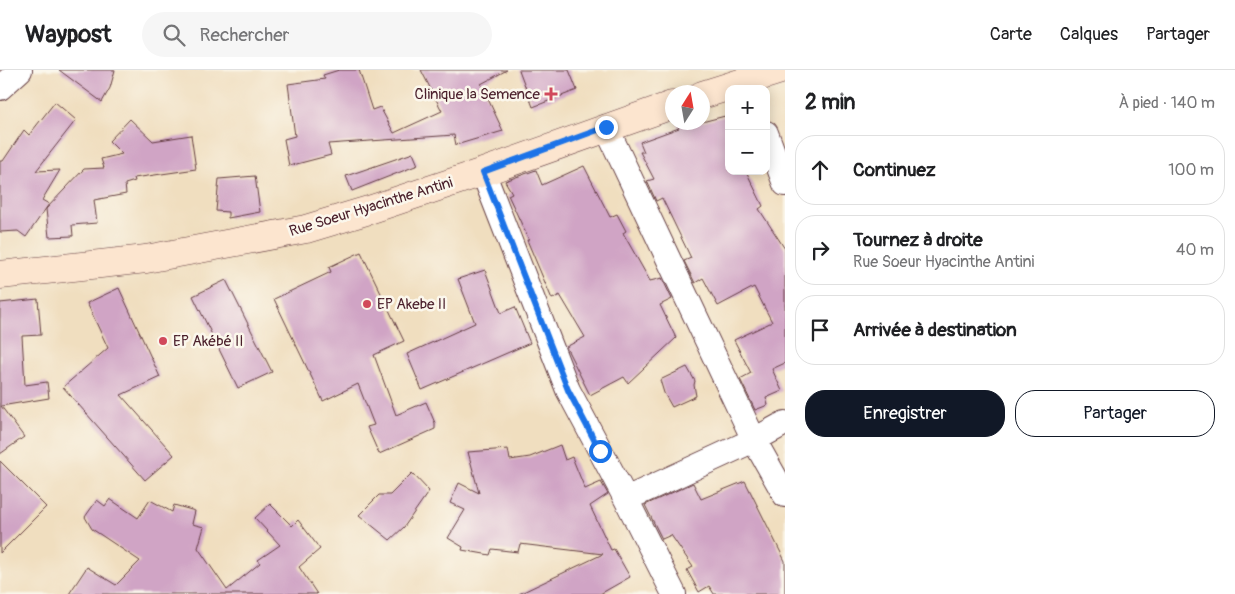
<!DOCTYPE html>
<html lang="fr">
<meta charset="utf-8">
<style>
:root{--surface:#fff;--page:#f6f6f6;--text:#202124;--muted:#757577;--line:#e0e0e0;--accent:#111827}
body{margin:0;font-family:Pangolin,sans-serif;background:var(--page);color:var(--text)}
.controls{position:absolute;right:15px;top:15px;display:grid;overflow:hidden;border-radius:10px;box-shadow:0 2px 12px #0003}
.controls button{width:45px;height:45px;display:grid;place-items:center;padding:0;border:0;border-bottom:1px solid var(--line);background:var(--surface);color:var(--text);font:25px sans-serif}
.compass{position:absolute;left:665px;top:15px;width:45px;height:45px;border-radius:50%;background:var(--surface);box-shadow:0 2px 12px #0003;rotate:11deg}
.stop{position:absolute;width:15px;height:15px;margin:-11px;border:4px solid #1a73e8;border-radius:50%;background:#fff}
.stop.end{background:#1a73e8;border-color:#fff;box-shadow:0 1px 5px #0008}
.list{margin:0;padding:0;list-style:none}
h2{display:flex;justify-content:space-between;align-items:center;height:65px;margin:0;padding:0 20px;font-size:21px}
h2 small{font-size:16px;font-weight:400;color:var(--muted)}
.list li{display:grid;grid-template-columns:32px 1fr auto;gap:15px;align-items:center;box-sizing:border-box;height:70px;margin:0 10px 10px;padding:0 10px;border:1px solid var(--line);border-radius:20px}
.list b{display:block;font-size:19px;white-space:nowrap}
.list p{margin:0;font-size:16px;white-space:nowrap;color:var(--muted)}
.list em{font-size:16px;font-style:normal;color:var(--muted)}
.actions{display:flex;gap:10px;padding:15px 20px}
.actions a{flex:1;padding:11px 0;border:1px solid var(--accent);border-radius:20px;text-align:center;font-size:18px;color:var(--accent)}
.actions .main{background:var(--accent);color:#fff}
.icon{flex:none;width:28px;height:28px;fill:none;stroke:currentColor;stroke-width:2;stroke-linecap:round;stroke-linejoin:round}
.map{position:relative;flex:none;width:785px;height:524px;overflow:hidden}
header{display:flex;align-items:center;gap:30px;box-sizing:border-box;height:70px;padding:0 25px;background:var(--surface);border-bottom:1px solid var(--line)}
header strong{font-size:24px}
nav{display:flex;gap:28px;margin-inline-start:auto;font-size:18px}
.search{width:350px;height:45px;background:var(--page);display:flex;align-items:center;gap:12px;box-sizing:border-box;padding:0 18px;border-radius:28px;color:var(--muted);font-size:19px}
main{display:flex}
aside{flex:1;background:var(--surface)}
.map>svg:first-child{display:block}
</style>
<header>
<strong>Waypost</strong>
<div class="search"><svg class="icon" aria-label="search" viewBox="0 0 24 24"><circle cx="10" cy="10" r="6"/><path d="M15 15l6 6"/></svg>Rechercher</div>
<nav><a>Carte</a><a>Calques</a><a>Partager</a></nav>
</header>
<main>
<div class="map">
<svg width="785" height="524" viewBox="0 0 785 524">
<rect width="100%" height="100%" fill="#fbf7ec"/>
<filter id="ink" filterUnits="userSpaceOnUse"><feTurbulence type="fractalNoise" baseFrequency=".02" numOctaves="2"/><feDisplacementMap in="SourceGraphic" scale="10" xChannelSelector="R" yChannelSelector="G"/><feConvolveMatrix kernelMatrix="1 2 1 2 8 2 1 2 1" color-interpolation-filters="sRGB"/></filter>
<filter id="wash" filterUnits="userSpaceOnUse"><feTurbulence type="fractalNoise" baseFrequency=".0096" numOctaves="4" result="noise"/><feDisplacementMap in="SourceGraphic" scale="20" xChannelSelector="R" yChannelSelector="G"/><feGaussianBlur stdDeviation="1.12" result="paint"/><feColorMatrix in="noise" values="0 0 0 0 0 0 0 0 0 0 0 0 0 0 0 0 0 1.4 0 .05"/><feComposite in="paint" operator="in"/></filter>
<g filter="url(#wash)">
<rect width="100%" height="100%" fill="#f0debf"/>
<g id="blocks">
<path fill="#d0a4c5" d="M59 0H115L110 18 102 32Z
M339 0H359L372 40 380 37 394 63 442 41 421 0H507L481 14 503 61 456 75 454 65 328 74 331 85 289 96 284 69 295 66 288 14 325 9 323 5Z
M519 0H569L577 20 533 37Z
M55 32 76 50 36 101 60 100 42 130 49 134 26 167 18 161 0 162V91H3L24 60 29 65Z
M729 45V101H746L763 136 759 139 785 179V293L772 299 782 321 766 328 768 335 755 340 740 309 751 303 734 270 772 252 754 217 718 236 703 208 695 213 684 191 691 188 662 128 656 131 647 111 654 109 640 82H644L640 72 679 58 676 52H702Z
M130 49 153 71 191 65 196 99 134 108 135 111 125 114 126 124 94 130 97 153 72 155 73 166 49 167 46 139 84 99 104 98 101 89 122 84 109 71Z
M413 83 418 95 352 121 346 106Z
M584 96 610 147 617 144 626 161 623 163 650 211 662 208 672 229 660 235 676 268 628 313 624 307 590 325 566 277 585 267 560 225 552 229 527 170H529L508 125 512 123 505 111 536 100 542 115Z
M255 106 260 142 228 148V142L216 141 219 109Z
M361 182 404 271 374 285 396 345 426 332 435 353V359L379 384 367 357 374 355 358 314 323 331 274 229 331 202 329 197Z
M485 200 501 243 515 237 530 273 422 320 407 284 475 253 458 209Z
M226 210 272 302 238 318 193 226Z
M119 218 160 307 121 325 174 385 145 410 63 317 108 278 87 233Z
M38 229 41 265 22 266 25 315 47 312 49 328 1 336 24 367 0 384V233Z
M687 297 695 311 694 315 696 326 672 337 664 323 660 310Z
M560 375 565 390 572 387 585 419 601 412 608 424 590 436 611 480 614 479 630 507 600 524H519L603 484 520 474 518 482 492 479 490 485 462 480 463 477 448 468 465 440 450 433 459 413 479 423 468 382 508 379 510 390 530 387Z
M0 391 46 437 0 483Z
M412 403 429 421 404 457 390 470 359 445 379 425H390Z
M745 411 785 491V524H714L709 516 699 522 687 500 693 497 671 465 662 469 645 435 693 413 701 429Z
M110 429 138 448 150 430 172 442 174 435 195 441 192 454 204 457 198 478 227 520 260 493 258 490 280 475 255 448 270 434 292 456 298 450 320 479 299 497 317 524H69L87 497 116 515 140 491 92 459 85 447 97 430 105 436Z"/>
</g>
</g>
<g filter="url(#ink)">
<use href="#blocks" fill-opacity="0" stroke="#633c41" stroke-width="1"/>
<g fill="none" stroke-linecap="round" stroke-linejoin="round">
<g stroke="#633c41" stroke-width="26">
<path id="street" d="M0 18 20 0
M606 57 754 370 785 425
M766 63 785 114
M483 102 568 320 626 429 674 524
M626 429 754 370 785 353"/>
</g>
<g stroke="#633c41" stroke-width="29">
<path id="secondary" d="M702 25 781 0
M0 205 146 189 306 159 369 140 483 102 672 35"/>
</g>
<use href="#street" stroke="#fff" stroke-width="24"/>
<use href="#secondary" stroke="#fce5cf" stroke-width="28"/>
</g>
</g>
<g fill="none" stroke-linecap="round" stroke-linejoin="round" filter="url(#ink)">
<path stroke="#1a73e8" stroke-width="6" d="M600 381 568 320 483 102 606 57"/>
</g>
<g fill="#d1495b" stroke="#fbf7ec" stroke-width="2">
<path d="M548.5 16.5h5v5h5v5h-5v5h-5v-5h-5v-5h5z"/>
<circle cx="367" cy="234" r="5"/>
<circle cx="163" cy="271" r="5"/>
</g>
<g text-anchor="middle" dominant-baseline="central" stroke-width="5" stroke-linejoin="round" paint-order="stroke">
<g font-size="15" fill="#4a1f2b" stroke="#fbf7ec" text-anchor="start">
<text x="540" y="24" text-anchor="end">Clinique la Semence</text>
<text x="377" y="234">EP Akebe II</text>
<text x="173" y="271">EP Akébé II</text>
</g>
<g font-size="15" fill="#4a1f2b" stroke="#fbf7ec">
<text transform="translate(371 137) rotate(-17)">Rue Soeur Hyacinthe Antini</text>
</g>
</g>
</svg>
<div class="controls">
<button>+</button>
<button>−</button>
</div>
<svg class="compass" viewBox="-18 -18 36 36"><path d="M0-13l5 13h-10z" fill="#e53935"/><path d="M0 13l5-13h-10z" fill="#757577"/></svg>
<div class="stop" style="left:600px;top:381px"></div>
<div class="stop end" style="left:606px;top:57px"></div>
</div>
<aside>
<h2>2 min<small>À pied · 140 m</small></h2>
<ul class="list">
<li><svg class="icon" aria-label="ahead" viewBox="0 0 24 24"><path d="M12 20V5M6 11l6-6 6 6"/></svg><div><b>Continuez</b></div><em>100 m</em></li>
<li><svg class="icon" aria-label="right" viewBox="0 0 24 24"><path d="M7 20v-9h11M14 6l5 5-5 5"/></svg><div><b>Tournez à droite</b><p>Rue Soeur Hyacinthe Antini</p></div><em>40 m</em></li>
<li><svg class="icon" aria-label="arrive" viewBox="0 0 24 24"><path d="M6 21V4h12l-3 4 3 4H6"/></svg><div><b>Arrivée à destination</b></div></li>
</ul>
<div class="actions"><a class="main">Enregistrer</a><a>Partager</a></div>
</aside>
</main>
